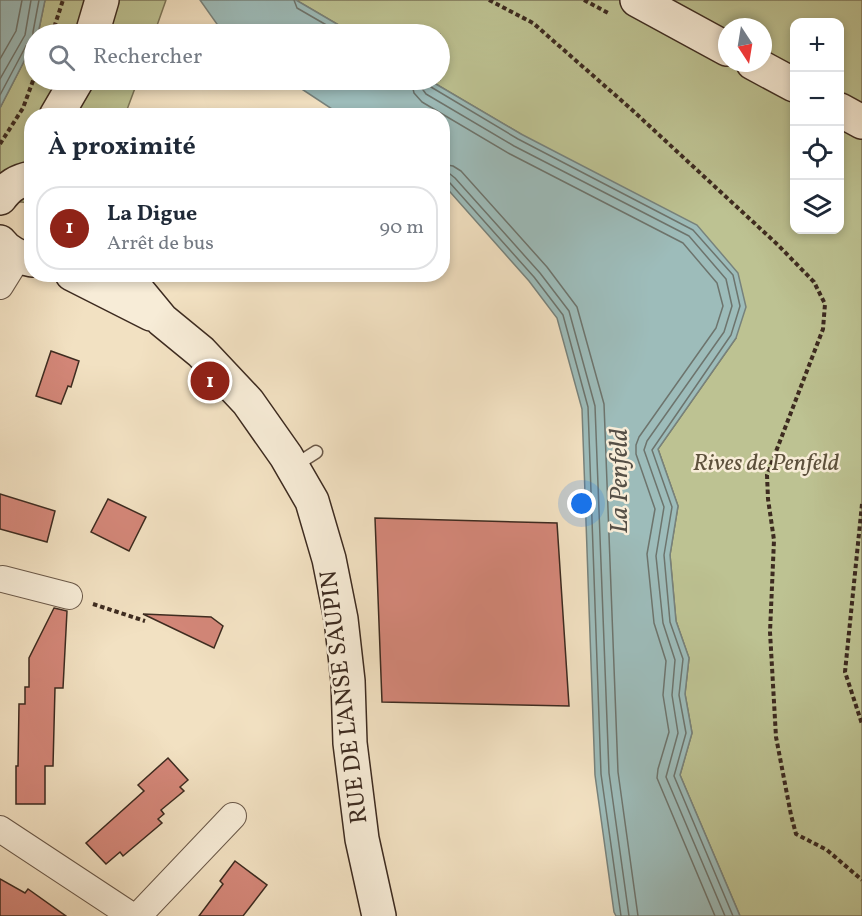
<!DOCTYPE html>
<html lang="fr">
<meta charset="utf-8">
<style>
:root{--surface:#fff;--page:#f6f6f7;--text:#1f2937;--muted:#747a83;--line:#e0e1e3;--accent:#8f2418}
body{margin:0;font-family:Vollkorn,serif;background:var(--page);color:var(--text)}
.controls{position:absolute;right:18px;top:18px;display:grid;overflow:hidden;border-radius:12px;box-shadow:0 3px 9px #0003}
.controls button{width:54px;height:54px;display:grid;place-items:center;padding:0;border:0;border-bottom:2px solid var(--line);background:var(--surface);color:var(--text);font:30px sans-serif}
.compass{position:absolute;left:718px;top:18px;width:54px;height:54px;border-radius:50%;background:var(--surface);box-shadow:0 3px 9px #0003;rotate:168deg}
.you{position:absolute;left:582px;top:504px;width:21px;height:21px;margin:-15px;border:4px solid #fff;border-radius:50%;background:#1a73e8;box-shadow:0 0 0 9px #1a73e833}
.badge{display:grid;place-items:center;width:39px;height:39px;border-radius:50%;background:var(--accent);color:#fff;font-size:20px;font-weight:700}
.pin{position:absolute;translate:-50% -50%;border:3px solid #fff;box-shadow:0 2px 6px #0006}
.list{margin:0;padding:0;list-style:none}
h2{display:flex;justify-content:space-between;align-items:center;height:78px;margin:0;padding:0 24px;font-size:26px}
h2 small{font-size:20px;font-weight:400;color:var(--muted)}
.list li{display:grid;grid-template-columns:39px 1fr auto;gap:18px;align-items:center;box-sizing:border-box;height:84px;margin:0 12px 12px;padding:0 12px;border:2px solid var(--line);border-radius:24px}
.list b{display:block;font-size:22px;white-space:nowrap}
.list p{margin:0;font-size:20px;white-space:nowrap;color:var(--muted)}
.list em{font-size:20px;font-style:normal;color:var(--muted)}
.icon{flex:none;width:33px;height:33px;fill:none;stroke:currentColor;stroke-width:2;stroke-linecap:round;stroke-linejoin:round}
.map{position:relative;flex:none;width:862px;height:916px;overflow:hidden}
.search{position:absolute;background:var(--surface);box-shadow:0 3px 9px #0003;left:24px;top:24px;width:426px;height:66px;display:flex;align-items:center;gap:15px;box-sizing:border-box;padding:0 21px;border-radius:33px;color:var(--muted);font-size:22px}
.panel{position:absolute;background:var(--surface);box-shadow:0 3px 9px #0003;left:24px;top:108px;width:426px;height:174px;border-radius:24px}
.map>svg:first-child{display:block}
</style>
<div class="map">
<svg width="862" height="916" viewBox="0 0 862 916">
<rect width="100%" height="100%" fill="#f2e1c2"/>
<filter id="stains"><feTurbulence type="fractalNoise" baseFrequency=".00333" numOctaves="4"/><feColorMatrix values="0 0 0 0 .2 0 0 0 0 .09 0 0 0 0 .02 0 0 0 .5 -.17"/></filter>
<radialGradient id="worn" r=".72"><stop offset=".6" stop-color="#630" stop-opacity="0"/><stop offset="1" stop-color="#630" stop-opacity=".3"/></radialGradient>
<path fill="#bdc292" stroke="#7d7659" stroke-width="1.5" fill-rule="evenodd" d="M45 0H166L154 34H38Z
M296 0H862V916H740L680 775 692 733 685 694 689 658 676 621 670 555 678 506 658 449 736 338 521 134 429 80H440V34H354ZM794 22H840V230H794ZM727 27H763V63H727Z
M34 42V80H138L125 115 32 116 31 203 0 200V108Z"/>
<path fill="#9dbcba" stroke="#77827c" stroke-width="1.5" d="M0 0H45L38 34H34V42L0 108Z
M200 0H296L354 34H224Z
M288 80H429L521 134 697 225 738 273 746 307 736 338 658 449 678 506 670 555 676 621 689 658 685 694 692 733 680 775 740 916H616L614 912 595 775 582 409 557 318 529 281 443 184 442 116 341 115Z"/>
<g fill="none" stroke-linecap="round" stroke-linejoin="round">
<path stroke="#6d746d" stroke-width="1.5" d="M294 0 297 8 342 34
M0 59 16 31 22 0
M0 79 25 35 31 0
M411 80 414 93 422 102 510 154 683 243 717 283 723 306 716 328 639 437 636 445V454L655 509 647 554 654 623 666 661 663 695 669 732 658 769 657 778 715 916
M420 80 421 87 426 94 514 146 689 236 726 279 732 306 724 332 647 441 644 450 664 507 656 556 663 623 675 660 672 695 678 733 666 777 725 916
M427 80 431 87 518 139 693 230 733 275 740 306 731 335 652 450 672 507 664 555 670 622 683 659 679 695 686 733 674 776 733 916
M0 95 27 44 33 39V32L39 0
M442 164 453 166 461 171 547 267 577 307 604 404 618 772 638 916
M442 173 450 174 455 178 540 273 569 311 595 406 609 773 629 916
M442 181 450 183 534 277 563 315 588 407 601 774 621 916"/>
</g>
<path fill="#d48779" stroke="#3d2b20" stroke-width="1.5" d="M51 351 79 361 71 387 68 386 61 404 36 396Z
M0 494 55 511 47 542 0 529Z
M108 499 146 517 129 551 91 532Z
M375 518 557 523 569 706 382 702Z
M54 608 67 611 63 688H55L53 766H45V804H16V766H18L19 704H25V687H29V658Z
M143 614 211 617 223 626 214 648Z
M168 758 188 780 180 787 184 791 161 810 164 814 158 819 162 823 123 856 120 852 106 864 86 843 144 791 138 785Z
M235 861 267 885 243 916H199L223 884 220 881Z
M0 879 25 893 28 889 66 916H0Z"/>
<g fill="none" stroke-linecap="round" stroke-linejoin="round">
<g stroke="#6a5848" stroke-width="15">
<path id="lane" d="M294 466 316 452"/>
</g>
<g stroke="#6a5848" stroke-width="28">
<path id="street" d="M0 286 18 257
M3 579 69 596
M0 829 132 916
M138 916 233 816"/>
</g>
<g stroke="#3d2b20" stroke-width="36">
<path id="secondary" d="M637 0 727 49
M92 34 102 0
M753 63 794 85
M840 110 862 122
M56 116 77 80
M0 198C9 186 17 181 32 178
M0 242C8 253 19 257 32 260
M72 274 151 314
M124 274 162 320 201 352 248 402 286 456 312 501 329 559 341 619 348 681 350 743 362 839 379 916"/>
</g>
<path stroke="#3d2b20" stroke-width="4" stroke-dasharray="4.5 3" stroke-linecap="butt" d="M489 0 533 23 630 108 778 245 814 282 825 304 823 329 767 475 768 499 774 540 770 632 776 737 791 815 796 834 827 850 862 880
M584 0 610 14
M52 34 63 0
M0 144 23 108 34 78
M862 504 845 672 862 724
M93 604 145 621"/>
<use href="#lane" stroke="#f7ecd7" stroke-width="12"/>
<use href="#street" stroke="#f7ecd7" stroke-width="26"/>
<use href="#secondary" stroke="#f7ecd7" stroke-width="33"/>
</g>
<g text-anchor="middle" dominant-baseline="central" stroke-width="5" stroke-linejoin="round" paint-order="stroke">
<g font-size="24" font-style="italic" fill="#5d513c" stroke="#f7ecd7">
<text x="766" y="464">Rives de Penfeld</text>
</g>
<g font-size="24" fill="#3d2b20" stroke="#f7ecd7">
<text transform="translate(345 697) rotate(-97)">RUE DE L'ANSE SAUPIN</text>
</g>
<g font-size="26" font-style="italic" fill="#554f46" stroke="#f7ecd7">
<text transform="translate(620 481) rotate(-90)">La Penfeld</text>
</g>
</g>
<rect width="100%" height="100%" filter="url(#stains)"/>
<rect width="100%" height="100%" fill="url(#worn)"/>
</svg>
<div class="controls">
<button>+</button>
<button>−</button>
<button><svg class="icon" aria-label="locate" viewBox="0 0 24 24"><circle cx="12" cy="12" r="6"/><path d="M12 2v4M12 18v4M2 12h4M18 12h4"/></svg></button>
<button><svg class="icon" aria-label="layers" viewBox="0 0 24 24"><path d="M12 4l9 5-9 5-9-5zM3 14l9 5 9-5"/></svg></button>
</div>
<svg class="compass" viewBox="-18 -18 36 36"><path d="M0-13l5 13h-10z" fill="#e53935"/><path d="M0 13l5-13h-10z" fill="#747a83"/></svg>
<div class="you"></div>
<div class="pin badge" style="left:210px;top:381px">1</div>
<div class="search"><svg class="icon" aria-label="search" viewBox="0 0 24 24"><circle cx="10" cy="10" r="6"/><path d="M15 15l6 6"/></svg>Rechercher</div>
<section class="panel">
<h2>À proximité<small></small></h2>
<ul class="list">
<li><span class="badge">1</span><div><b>La Digue</b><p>Arrêt de bus</p></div><em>90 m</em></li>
</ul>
</section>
</div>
